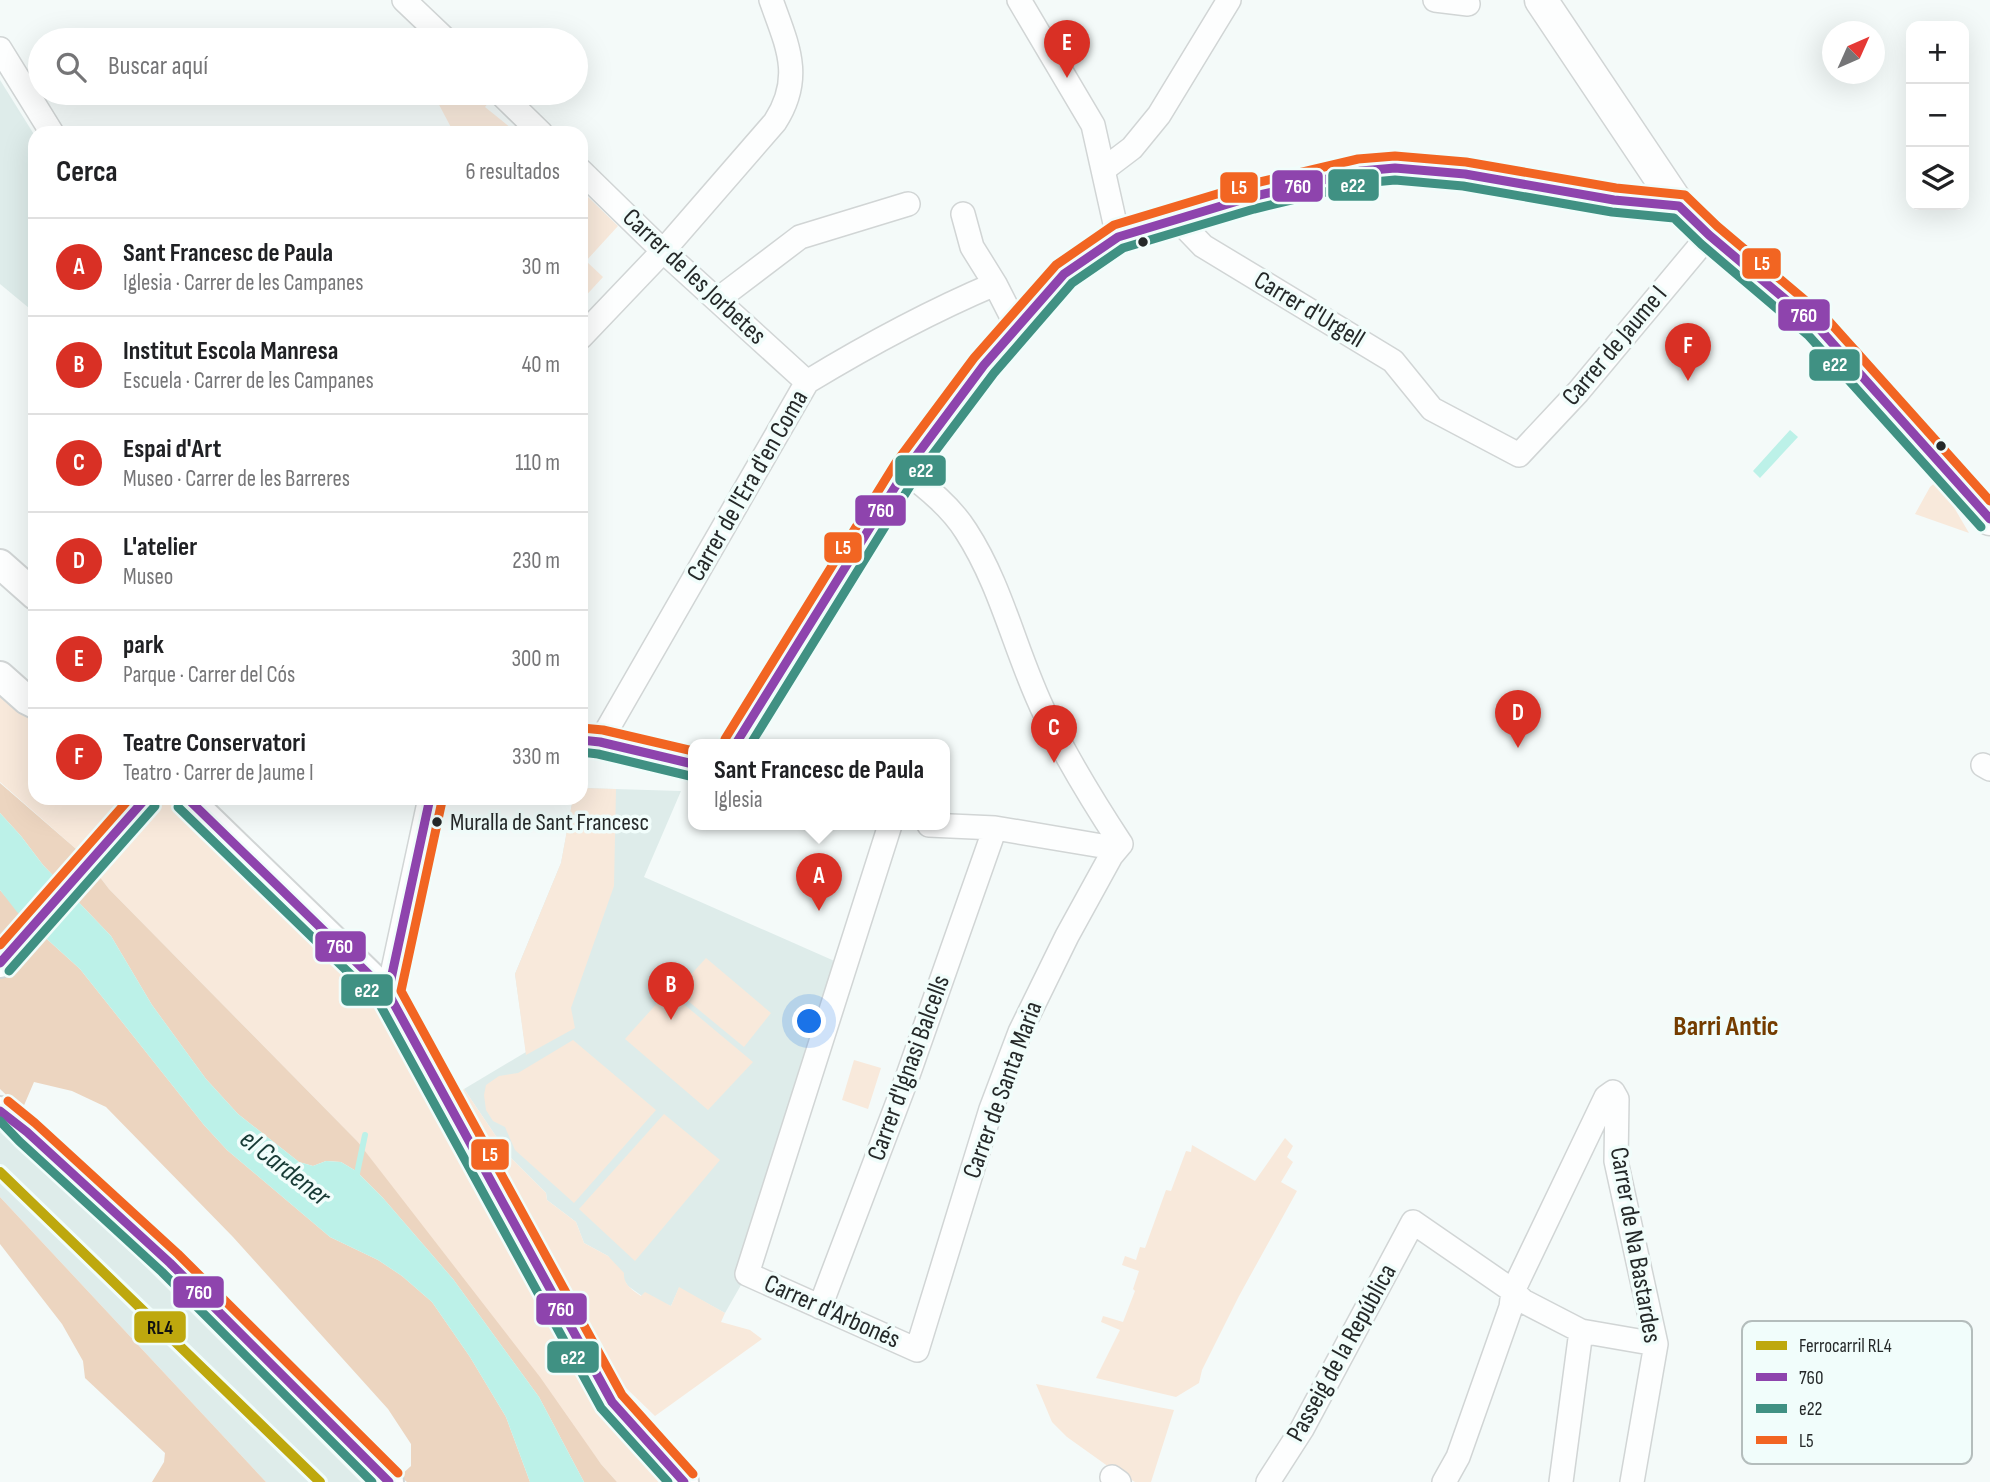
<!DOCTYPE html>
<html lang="es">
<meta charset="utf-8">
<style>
:root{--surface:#fff;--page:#f2f2f2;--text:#202124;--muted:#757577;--line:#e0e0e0;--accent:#d93025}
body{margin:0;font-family:"Sofia Sans Condensed",sans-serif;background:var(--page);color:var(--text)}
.controls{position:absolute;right:21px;top:21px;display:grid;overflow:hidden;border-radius:14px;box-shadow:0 7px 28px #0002}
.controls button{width:63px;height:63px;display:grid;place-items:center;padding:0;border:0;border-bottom:2px solid var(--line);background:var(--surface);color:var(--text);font:35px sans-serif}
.compass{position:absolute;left:1822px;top:21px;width:63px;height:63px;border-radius:50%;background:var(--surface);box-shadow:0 7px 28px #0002;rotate:45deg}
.you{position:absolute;left:810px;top:1022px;width:24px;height:24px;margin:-18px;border:5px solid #fff;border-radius:50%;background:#1a73e8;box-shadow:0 0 0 10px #1a73e833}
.badge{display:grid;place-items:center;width:46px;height:46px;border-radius:50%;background:var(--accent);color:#fff;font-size:23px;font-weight:700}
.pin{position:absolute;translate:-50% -58px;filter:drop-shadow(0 2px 4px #0008)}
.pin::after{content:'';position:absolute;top:37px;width:24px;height:21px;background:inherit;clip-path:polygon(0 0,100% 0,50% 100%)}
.popup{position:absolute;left:688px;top:739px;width:262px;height:91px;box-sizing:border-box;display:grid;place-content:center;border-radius:14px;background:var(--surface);filter:drop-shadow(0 2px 5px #0005);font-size:23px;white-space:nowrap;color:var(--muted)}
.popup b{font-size:26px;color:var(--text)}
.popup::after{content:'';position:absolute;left:50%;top:100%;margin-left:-14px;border:14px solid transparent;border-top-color:var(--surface)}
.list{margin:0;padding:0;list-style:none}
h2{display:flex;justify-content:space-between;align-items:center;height:91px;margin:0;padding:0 28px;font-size:30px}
h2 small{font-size:23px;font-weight:400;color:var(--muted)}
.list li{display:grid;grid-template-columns:46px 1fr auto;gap:21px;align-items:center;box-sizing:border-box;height:98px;padding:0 28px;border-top:2px solid var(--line)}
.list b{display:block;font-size:26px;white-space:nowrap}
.list p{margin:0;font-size:23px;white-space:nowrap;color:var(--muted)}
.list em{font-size:23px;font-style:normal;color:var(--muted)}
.icon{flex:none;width:38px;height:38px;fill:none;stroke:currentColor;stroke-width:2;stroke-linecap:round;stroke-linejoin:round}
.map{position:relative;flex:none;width:1990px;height:1482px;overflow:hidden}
.search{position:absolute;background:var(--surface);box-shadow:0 7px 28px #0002;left:28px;top:28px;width:560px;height:77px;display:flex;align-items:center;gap:18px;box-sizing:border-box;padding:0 24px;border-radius:38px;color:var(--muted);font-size:26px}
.panel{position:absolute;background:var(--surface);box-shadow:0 7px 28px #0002;left:28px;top:126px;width:560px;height:679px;border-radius:21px}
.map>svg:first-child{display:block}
</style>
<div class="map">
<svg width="1990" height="1482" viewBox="0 0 1990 1482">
<rect width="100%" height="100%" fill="#f4faf9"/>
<path fill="#deecea" d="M0 80 35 136V313L0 284Z
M581 788 681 791 644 877 839 963 735 1273 745 1278 725 1313 679 1288 671 1306 642 1296 628 1286 608 1256 584 1243 576 1222 547 1200 546 1193 510 1157 464 1089 526 1052 515 974 561 863 573 798H581Z
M0 1132 136 1257 361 1482H266L0 1197Z"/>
<path fill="#f8e9db" d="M443 93H480L489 102 485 107 517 133H454L436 99Z
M581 195 587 196 618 226 586 261 603 277 581 301Z
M1938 480 1969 533 1915 514 1930 487Z
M0 694 35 716V798H164L336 956 377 1003 672 1482H617L601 1464 358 1142 109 889 83 855 0 782Z
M581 788 616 789 614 886 571 1008 575 1028 526 1055 515 974 561 863 573 798H581Z
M706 958 771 1013 744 1047 676 991Z
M668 991 753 1062 708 1110 625 1039Z
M573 1040 656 1110 574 1203 515 1150 505 1127 493 1121 486 1110 484 1095 486 1085 499 1076 518 1073Z
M854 1060 881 1068 868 1109 842 1100Z
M464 1089 510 1157 546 1193 547 1200 576 1222 584 1243 608 1256 624 1273C623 1285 633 1290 641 1296L645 1292 671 1306 679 1287 725 1313 721 1322 750 1330 762 1339 655 1416 625 1387 547 1253 462 1091Z
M664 1114 720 1160 635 1261 579 1209Z
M1285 1138 1293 1146 1287 1157 1293 1162 1281 1182 1297 1191 1239 1296 1202 1370 1199 1383 1176 1397 1096 1378 1120 1330 1101 1322 1103 1316 1123 1322 1135 1291 1133 1289 1139 1271 1122 1265 1125 1256 1136 1260 1140 1247 1145 1248 1166 1190 1171 1191 1186 1151 1191 1152 1192 1145 1255 1181Z
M1036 1384 1174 1410 1151 1482H1135L1109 1467 1067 1437 1052 1422Z"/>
<path fill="#ecd5c0" d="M0 783 83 855 109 889 358 1142 540 1377 601 1464 617 1482H584L539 1397 453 1279 383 1198 356 1171 341 1162 326 1161 313 1166 299 1162 238 1114 206 1079 152 1005 111 936 43 865 21 836 0 813Z
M0 890 28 922 80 969 204 1125 227 1150 330 1237 378 1260 402 1276 432 1302 470 1357 506 1417 530 1482H407L400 1476 411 1466V1444L388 1409 233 1237 106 1107 72 1091 34 1082 22 1110 0 1089Z
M0 1197 266 1482H152L164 1462 165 1453 85 1378 83 1361 62 1324 0 1244Z"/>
<path fill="#bcf1e8" d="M1790 430 1798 437 1760 478 1753 471Z
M0 813 21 836 43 865 111 936 152 1005 206 1079 238 1114 299 1162 313 1166 326 1161 341 1162 356 1171 383 1198 453 1279 539 1397 584 1482H530L506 1417 470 1357 432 1302 402 1276 378 1260 330 1237 227 1150 204 1125 80 969 17 912 0 890Z"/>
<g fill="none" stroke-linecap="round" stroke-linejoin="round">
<path stroke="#bcf1e8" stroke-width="6" d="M356 1178 365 1135"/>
<g stroke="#d1d5d5" stroke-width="26">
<path id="minor" d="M404 0 446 40
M1019 0 1093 125 1118 237
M1435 0 1468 4
M0 49 52 133
M500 93 541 133
M1103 170 1132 148 1159 115 1229 0
M581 171 663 251 807 382
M963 214 972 247 995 284
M1177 219 1203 246 1393 361 1432 409 1519 455 1578 392 1709 235
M717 300 800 237 908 204
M581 337 663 251 775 122C804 77 787 45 771 0
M905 471C927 488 951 507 966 531 1003 588 1016 656 1046 716 1068 760 1094 803 1121 844
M600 742 807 382C868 345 929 312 995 284L1017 327
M1983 765 1990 769
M890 825 747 1274 917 1350 991 1109 1020 1032 1067 936 1111 856 1121 844
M929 825 995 828 1102 846 1121 844
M388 993 430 798
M820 1307 907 1078 995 828
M1112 1477 1119 1482
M1268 1482 1302 1429 1413 1222 1513 1291 1523 1301 1581 1331 1656 1344
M1444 1482 1458 1457 1511 1307 1513 1291 1606 1097 1613 1092 1617 1099 1616 1161 1656 1344 1632 1482
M1561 1482 1581 1331"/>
</g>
<g stroke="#d1d5d5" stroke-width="32">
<path id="tertiary" d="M0 564 35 595
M0 676 27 700 35 704
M581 740 600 742 693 764
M735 745 905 471 984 365 1064 274 1118 237 1251 197 1361 171 1395 168 1465 174 1614 200 1679 206
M187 798 388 993 612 1402 684 1482
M0 963 146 798
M0 1111 27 1132 170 1263 389 1482"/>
</g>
<g stroke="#d1d5d5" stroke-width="35">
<path id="secondary" d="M1541 0 1679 206 1709 235 1817 326 1990 519"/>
</g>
<use href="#minor" stroke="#fdfefe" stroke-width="23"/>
<use href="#tertiary" stroke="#fdfefe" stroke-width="28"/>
<use href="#secondary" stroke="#fdfefe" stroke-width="32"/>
<g stroke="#f1fdfb" stroke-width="14">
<path id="bus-1" d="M581 740 600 742 693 764
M735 745 905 471 984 365 1064 274 1118 237 1251 197 1361 171 1395 168 1465 174 1614 200 1679 206 1709 235 1817 326 1990 519
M187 798 388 993 612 1402 684 1482
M0 963 146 798
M388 993 430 798
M0 1111 27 1132 170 1263 389 1482"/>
</g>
<g stroke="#f1fdfb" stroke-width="14">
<path id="bus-2" d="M750 745 915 478 994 373 1072 283 1123 248 1254 209 1363 183 1395 180 1463 186 1612 212 1674 218 1701 244 1808 335 1981 527
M581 752 598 754 690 776
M178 807 378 1001 601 1408 668 1482
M9 971 155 806
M0 1121 19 1141 162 1272 372 1482"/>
</g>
<g stroke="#f1fdfb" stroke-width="14">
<path id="bus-3" d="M582 728 603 730 693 751
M725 739 895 464 974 358 1056 265 1114 225 1247 185 1358 159 1395 156 1466 162 1616 188 1685 195 1717 226 1826 318 1990 501
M442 801 401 991 622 1395 693 1474
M0 945 130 798
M8 1101 35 1123 178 1254 398 1473"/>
</g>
<use href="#bus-1" stroke="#8e44ad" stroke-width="9"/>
<use href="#bus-2" stroke="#409183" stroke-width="9"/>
<use href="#bus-3" stroke="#f26522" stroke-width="9"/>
<g stroke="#f1fdfb" stroke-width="16">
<path id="rail-1" d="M0 1172 320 1482"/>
</g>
<use href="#rail-1" stroke="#bea80e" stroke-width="10"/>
</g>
<g fill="#252929" stroke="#f1fdfb" stroke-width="2.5">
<circle cx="1143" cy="242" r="6"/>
<circle cx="1941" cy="446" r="6"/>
<circle cx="437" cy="822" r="6"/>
</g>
<g text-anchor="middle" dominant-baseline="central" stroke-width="7" stroke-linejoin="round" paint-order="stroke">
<g font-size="24" fill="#252929" stroke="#f1fdfb" text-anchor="start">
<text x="450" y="822">Muralla de Sant Francesc</text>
</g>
<g font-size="26" fill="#252929" stroke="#f1fdfb">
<text transform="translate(694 277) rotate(43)">Carrer de les Jorbetes</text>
<text transform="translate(1309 310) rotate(31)">Carrer d'Urgell</text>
<text transform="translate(1615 346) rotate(-50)">Carrer de Jaume I</text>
<text transform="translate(748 486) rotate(-60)">Carrer de l'Era d'en Coma</text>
<text transform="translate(909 1068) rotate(-70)">Carrer d'Ignasi Balcells</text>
<text transform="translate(1003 1090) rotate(-70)">Carrer de Santa Maria</text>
<text transform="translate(1635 1245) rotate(80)">Carrer de Na Bastardes</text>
<text transform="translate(832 1312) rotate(24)">Carrer d'Arbonés</text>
<text transform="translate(1342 1353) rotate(-61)">Passeig de la República</text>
</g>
<g font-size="28" font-weight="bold" fill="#743c00" stroke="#f1fdfb">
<text x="1726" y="1026">Barri Antic</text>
</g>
<g font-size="28" font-style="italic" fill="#173a35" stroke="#f1fdfb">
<text transform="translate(285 1168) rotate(38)">el Cardener</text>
</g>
</g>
<rect x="1742" y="1321" width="230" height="143" rx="10" fill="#f1fdfb" stroke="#b4bdbc" stroke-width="2"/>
<rect x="1756" y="1341" width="31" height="9" fill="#bea80e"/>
<rect x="1756" y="1373" width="31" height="8" fill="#8e44ad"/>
<rect x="1756" y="1404" width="31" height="9" fill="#409183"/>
<rect x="1756" y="1436" width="31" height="8" fill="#f26522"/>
<g font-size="19" fill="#252929">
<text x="1799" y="1352">Ferrocarril RL4</text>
<text x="1799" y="1384">760</text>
<text x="1799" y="1415">e22</text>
<text x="1799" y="1447">L5</text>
</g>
<g stroke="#f1fdfb" stroke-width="2.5">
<rect x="1327" y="168" width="53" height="34" rx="7" fill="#409183"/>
<rect x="1271" y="169" width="53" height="34" rx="7" fill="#8e44ad"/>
<rect x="1219" y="171" width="40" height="33" rx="7" fill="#f26522"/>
<rect x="1741" y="247" width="41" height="33" rx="7" fill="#f26522"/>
<rect x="1777" y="298" width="54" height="34" rx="7" fill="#8e44ad"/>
<rect x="1808" y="348" width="53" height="34" rx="7" fill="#409183"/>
<rect x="894" y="454" width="53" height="33" rx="7" fill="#409183"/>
<rect x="854" y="494" width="53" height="33" rx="7" fill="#8e44ad"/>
<rect x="823" y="531" width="40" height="33" rx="7" fill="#f26522"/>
<rect x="314" y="930" width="53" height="33" rx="7" fill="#8e44ad"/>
<rect x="340" y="973" width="54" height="34" rx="7" fill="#409183"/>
<rect x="470" y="1138" width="40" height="33" rx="7" fill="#f26522"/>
<rect x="172" y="1275" width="53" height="34" rx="7" fill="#8e44ad"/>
<rect x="535" y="1292" width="53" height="34" rx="7" fill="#8e44ad"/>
<rect x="133" y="1310" width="54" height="34" rx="7" fill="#bea80e"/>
<rect x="546" y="1340" width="54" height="34" rx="7" fill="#409183"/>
</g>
<g font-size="19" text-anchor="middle" font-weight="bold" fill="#fff">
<text x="1353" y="192">e22</text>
<text x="1298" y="193">760</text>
<text x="1239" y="194">L5</text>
<text x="1762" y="270">L5</text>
<text x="1804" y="322">760</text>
<text x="1835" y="371">e22</text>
<text x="921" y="477">e22</text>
<text x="881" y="517">760</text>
<text x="843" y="554">L5</text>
<text x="340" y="953">760</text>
<text x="367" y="997">e22</text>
<text x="490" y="1161">L5</text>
<text x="199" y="1299">760</text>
<text x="561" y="1316">760</text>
<text x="573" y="1364">e22</text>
</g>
<g font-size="19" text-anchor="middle" font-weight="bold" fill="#111">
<text x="160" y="1334">RL4</text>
</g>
</svg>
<div class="controls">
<button>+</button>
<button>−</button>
<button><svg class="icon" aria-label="layers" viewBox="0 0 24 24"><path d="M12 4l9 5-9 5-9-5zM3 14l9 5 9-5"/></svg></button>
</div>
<svg class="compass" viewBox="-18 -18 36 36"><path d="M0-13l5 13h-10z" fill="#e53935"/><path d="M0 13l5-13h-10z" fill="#757577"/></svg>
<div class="you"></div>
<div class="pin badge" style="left:819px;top:911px">A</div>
<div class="popup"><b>Sant Francesc de Paula</b>Iglesia</div>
<div class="pin badge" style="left:671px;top:1020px">B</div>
<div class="pin badge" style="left:1054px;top:763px">C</div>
<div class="pin badge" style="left:1518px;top:748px">D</div>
<div class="pin badge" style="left:1067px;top:78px">E</div>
<div class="pin badge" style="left:1688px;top:381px">F</div>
<div class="search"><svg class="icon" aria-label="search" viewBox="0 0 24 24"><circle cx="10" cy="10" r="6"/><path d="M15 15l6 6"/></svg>Buscar aquí</div>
<section class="panel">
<h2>Cerca<small>6 resultados</small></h2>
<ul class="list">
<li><span class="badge">A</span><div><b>Sant Francesc de Paula</b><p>Iglesia · Carrer de les Campanes</p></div><em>30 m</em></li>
<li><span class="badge">B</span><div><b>Institut Escola Manresa</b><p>Escuela · Carrer de les Campanes</p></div><em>40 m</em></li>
<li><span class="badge">C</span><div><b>Espai d'Art</b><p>Museo · Carrer de les Barreres</p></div><em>110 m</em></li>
<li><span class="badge">D</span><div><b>L'atelier</b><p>Museo</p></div><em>230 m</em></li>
<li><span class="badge">E</span><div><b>park</b><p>Parque · Carrer del Cós</p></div><em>300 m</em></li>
<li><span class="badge">F</span><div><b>Teatre Conservatori</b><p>Teatro · Carrer de Jaume I</p></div><em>330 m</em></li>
</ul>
</section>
</div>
